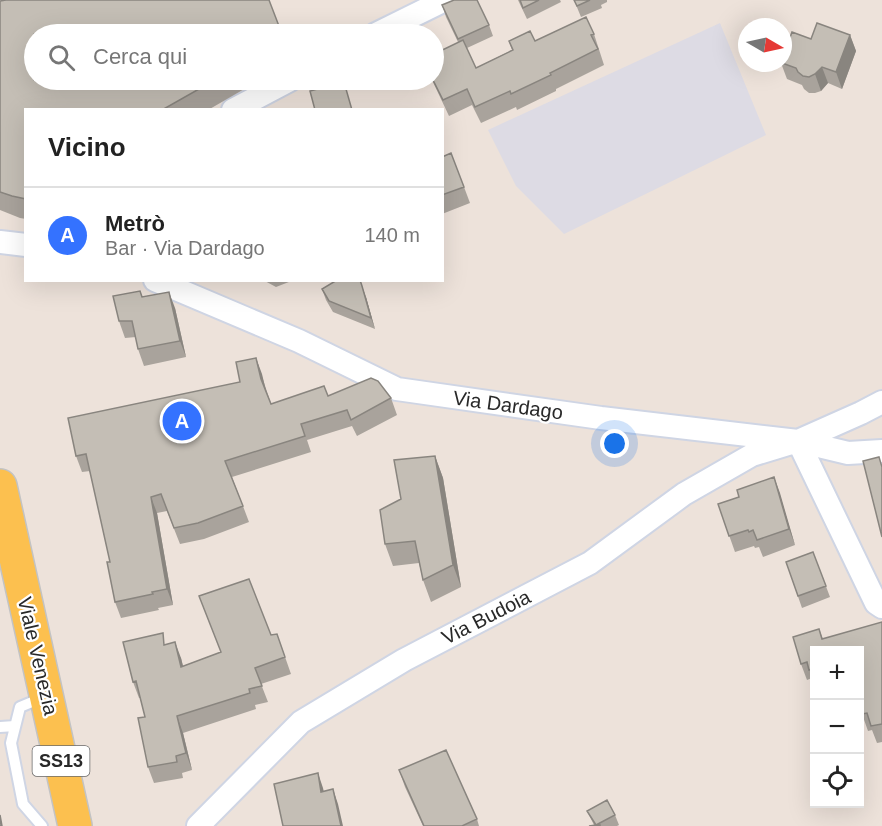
<!DOCTYPE html>
<html lang="it">
<meta charset="utf-8">
<style>
:root{--surface:#fff;--page:#f2f2f2;--text:#222;--muted:#767676;--line:#e0e0e0;--accent:#3472ff}
body{margin:0;font-family:Helvetica,sans-serif;background:var(--page);color:var(--text)}
.controls{position:absolute;right:18px;bottom:18px;display:grid;overflow:hidden;border-radius:0px;box-shadow:0 6px 24px #0002}
.controls button{width:54px;height:54px;display:grid;place-items:center;padding:0;border:0;border-bottom:2px solid var(--line);background:var(--surface);color:var(--text);font:30px sans-serif}
.compass{position:absolute;left:738px;top:18px;width:54px;height:54px;border-radius:50%;background:var(--surface);box-shadow:0 6px 24px #0002;rotate:99deg}
.you{position:absolute;left:615px;top:444px;width:21px;height:21px;margin:-15px;border:4px solid #fff;border-radius:50%;background:#1a73e8;box-shadow:0 0 0 9px #1a73e833}
.badge{display:grid;place-items:center;width:39px;height:39px;border-radius:50%;background:var(--accent);color:#fff;font-size:20px;font-weight:700}
.pin{position:absolute;translate:-50% -50%;border:3px solid #fff;box-shadow:0 2px 6px #0006}
.list{margin:0;padding:0;list-style:none}
h2{display:flex;justify-content:space-between;align-items:center;height:78px;margin:0;padding:0 24px;font-size:26px}
h2 small{font-size:20px;font-weight:400;color:var(--muted)}
.list li{display:grid;grid-template-columns:39px 1fr auto;gap:18px;align-items:center;box-sizing:border-box;height:96px;padding:0 24px;border-top:2px solid var(--line)}
.list b{display:block;font-size:22px;white-space:nowrap}
.list p{margin:0;font-size:20px;white-space:nowrap;color:var(--muted)}
.list em{font-size:20px;font-style:normal;color:var(--muted)}
.icon{flex:none;width:33px;height:33px;fill:none;stroke:currentColor;stroke-width:2;stroke-linecap:round;stroke-linejoin:round}
.map{position:relative;flex:none;width:882px;height:826px;overflow:hidden}
.search{position:absolute;background:var(--surface);box-shadow:0 6px 24px #0002;left:24px;top:24px;width:420px;height:66px;display:flex;align-items:center;gap:15px;box-sizing:border-box;padding:0 21px;border-radius:33px;color:var(--muted);font-size:22px}
.panel{position:absolute;background:var(--surface);box-shadow:0 6px 24px #0002;left:24px;top:108px;width:420px;height:174px;border-radius:0px}
.map>svg:first-child{display:block}
</style>
<div class="map">
<svg width="882" height="826" viewBox="0 0 882 826">
<rect width="100%" height="100%" fill="#ede2da"/>
<path fill="#dddbe4" d="M720 23 766 135 564 234 516 186 488 130Z"/>
<g fill="none" stroke-linecap="round" stroke-linejoin="round">
<g stroke="#cfd5e4" stroke-width="14">
<path id="lane" d="M0 727 15 726
M42 826 23 804 11 743 20 707 44 697"/>
</g>
<g stroke="#cfd5e4" stroke-width="26">
<path id="street" d="M376 34 445 0
M233 110 290 80
M0 242 26 245
M155 280 299 341 397 389 601 418 798 441 848 453 882 451
M798 441 876 603 882 607
M198 826 301 722 404 660 590 563 684 494 752 455 798 441 861 413 882 402"/>
</g>
<g stroke="#c3c3c3" stroke-width="36">
<path id="primary" d="M0 486 75 826"/>
</g>
<use href="#lane" stroke="#fff" stroke-width="10"/>
<use href="#street" stroke="#fff" stroke-width="22"/>
<use href="#primary" stroke="#fcc04f" stroke-width="33"/>
</g>
<path fill="#a9a39c" d="M518 0H560L561 2 527 19Z
M574 0H607V2L601 5 602 8 581 17Z
M0 1 34 80H260L208 110H26V219L20 218 0 210Z
M442 5 489 25 493 36 467 48 476 68 512 50 509 41H535L594 34 604 65 556 89V91L517 110 516 107 481 123 472 105 449 116 432 80H434L458 42 446 17Z
M850 35 856 51 842 89 828 83 821 91 815 93H809L804 89 802 85 787 79 781 63 811 39Z
M442 157 464 187 470 203 442 214Z
M263 280H294L276 287Z
M322 289 366 297 375 329 333 312 326 300Z
M140 291 142 297 175 308 186 357 144 366 138 349 136 337 125 338 119 321Z
M256 358 271 404 328 396 391 398 397 415 357 436 352 426 307 440 311 452 232 477 249 522 204 539 180 544 167 511 157 513 173 605 158 608 159 610 121 618 115 602 110 562 90 471 82 472 76 456 240 382Z
M435 456 443 478 461 587 431 602 423 580 419 563 393 566 385 544 401 499Z
M774 477 795 545 763 557 759 547 755 548 754 546 735 552 718 504 739 497Z
M813 552 830 597 802 608 786 562Z
M199 596 271 635 277 634 291 674 261 684 268 702 255 705 256 709 183 733 192 770 182 773 183 778 154 783 148 767 145 717 140 698H139L133 682 167 644 181 658 183 666 221 652Z
M882 622V742L877 743 872 730 868 731 862 714 860 651H814V684L812 678 807 680 801 664 819 629 823 639Z
M399 770 477 819 479 826H423L405 787Z
M587 811 615 815 619 825 617 826H589L594 825Z"/>
<path fill="#89857f" d="M850 35 856 51 842 89 836 72Z
M822 67 828 83 821 91 815 74Z
M362 286 366 297 375 329 371 318Z
M169 292 175 308 186 357 180 341Z
M256 358 262 374 267 395 261 379Z
M435 456 443 478 461 587 453 565Z
M774 477 780 493 795 545 789 529Z
M151 497 157 513 173 605 167 589Z
M175 642 181 658 187 683 181 667Z
M177 716 183 733 192 770 186 753Z
M318 773 323 788 327 806 321 792Z
M333 789 338 804 343 826H341Z"/>
<path fill="#c4beb5" stroke="#89857f" stroke-width="1.5" d="M6 0H269L282 34H34V80H215L162 110H26V199L12 196 0 192V1Z
M454 0H477L489 25 458 39 442 5Z
M520 0H539L523 8Z
M574 0H590L577 6Z
M586 17 594 34 591 35 598 49 550 73 551 75 511 94 510 91 475 107 467 89 443 100 433 80 434 54 463 40 476 68 513 50 509 41 530 31 535 41Z
M817 23 850 35 836 72 822 67 815 74 809 77 803 76 798 72 796 68 782 63H783V57L792 32 811 39Z
M344 82 352 110H315L310 91Z
M451 153 464 187 442 195V157Z
M337 280H360L362 286 371 318 329 301 322 289Z
M140 291 142 297 169 292 180 341 138 349 132 321H119L113 296Z
M256 358 261 379 271 404 324 386 328 396 371 378 378 381 391 398 351 420 347 410 301 424 305 436 225 461 243 506 198 523 174 528 161 494 151 497 167 589 152 592 153 594 115 602 107 562H110L86 454 76 456 68 418 240 382 236 362Z
M435 456 453 565 423 580 415 541 385 544 380 510 401 499 394 460Z
M879 457 882 467V537L863 461Z
M774 477 789 529 757 540 753 530 749 532 748 530 729 536 718 504 739 497 737 490Z
M813 552 826 586 798 596 786 562Z
M249 579 271 635 277 634 285 657 255 668 262 686 249 689 250 693 177 716 186 753 176 756 177 762 148 767 138 718 145 717 136 681 133 682 123 642 163 633 164 645 175 642 181 667 221 652 199 596Z
M882 622V724L871 726 867 713 862 714 860 704V651H814V669L809 670 807 662 801 664 793 637 819 629 822 639Z
M446 750 477 819 462 826H424L399 770Z
M318 773 321 792 333 789 341 826H283L274 784Z
M607 800 615 815 596 825H600V826H589L596 825 587 811Z
M0 815 2 826H0Z"/>
<g text-anchor="middle" dominant-baseline="central" stroke-width="4.5" stroke-linejoin="round" paint-order="stroke">
<rect fill="#fff" stroke="#696969" stroke-width="1.5" x="32.5" y="746" width="57" height="30" rx="4.5"/>
<g font-size="18" font-weight="bold" fill="#292929">
<text x="61" y="761">SS13</text>
</g>
<g font-size="20" fill="#292929" stroke="#fff">
<text transform="translate(508 405) rotate(8)">Via Dardago</text>
<text transform="translate(486 617) rotate(-27)">Via Budoia</text>
<text transform="translate(38 656) rotate(77)">Viale Venezia</text>
</g>
</g>
</svg>
<div class="controls">
<button>+</button>
<button>−</button>
<button><svg class="icon" aria-label="locate" viewBox="0 0 24 24"><circle cx="12" cy="12" r="6"/><path d="M12 2v4M12 18v4M2 12h4M18 12h4"/></svg></button>
</div>
<svg class="compass" viewBox="-18 -18 36 36"><path d="M0-13l5 13h-10z" fill="#e53935"/><path d="M0 13l5-13h-10z" fill="#767676"/></svg>
<div class="you"></div>
<div class="pin badge" style="left:182px;top:421px">A</div>
<div class="search"><svg class="icon" aria-label="search" viewBox="0 0 24 24"><circle cx="10" cy="10" r="6"/><path d="M15 15l6 6"/></svg>Cerca qui</div>
<section class="panel">
<h2>Vicino<small></small></h2>
<ul class="list">
<li><span class="badge">A</span><div><b>Metrò</b><p>Bar · Via Dardago</p></div><em>140 m</em></li>
</ul>
</section>
</div>
